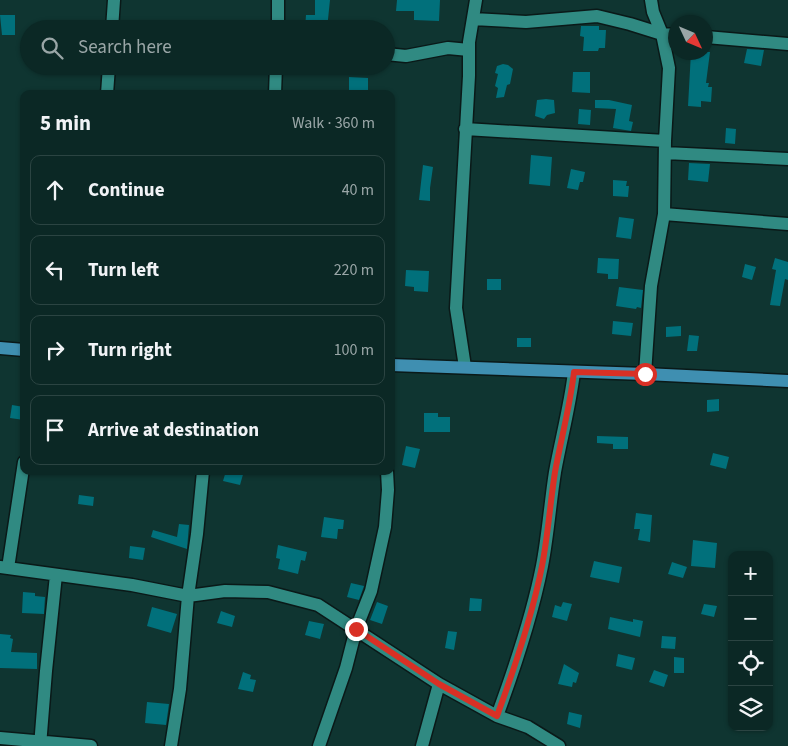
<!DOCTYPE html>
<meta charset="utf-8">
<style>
:root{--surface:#0b2825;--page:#14302d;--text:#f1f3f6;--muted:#9aa6a7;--line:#2b4442}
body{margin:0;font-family:"Source Sans 3",sans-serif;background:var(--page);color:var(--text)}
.controls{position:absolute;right:15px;bottom:15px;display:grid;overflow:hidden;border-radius:10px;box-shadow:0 1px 4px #0004}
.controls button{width:45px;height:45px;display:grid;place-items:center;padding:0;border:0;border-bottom:1px solid var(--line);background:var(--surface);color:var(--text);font:25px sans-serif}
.compass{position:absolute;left:668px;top:15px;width:45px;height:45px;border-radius:50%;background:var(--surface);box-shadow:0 1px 4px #0004;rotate:134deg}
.stop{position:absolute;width:15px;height:15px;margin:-11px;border:4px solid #d93025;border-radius:50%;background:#fff}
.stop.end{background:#d93025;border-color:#fff;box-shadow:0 1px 5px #0008}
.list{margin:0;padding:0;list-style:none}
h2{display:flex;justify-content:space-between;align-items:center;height:65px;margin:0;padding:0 20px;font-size:21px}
h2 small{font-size:16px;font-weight:400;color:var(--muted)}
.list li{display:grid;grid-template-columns:32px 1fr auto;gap:15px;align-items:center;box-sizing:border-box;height:70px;margin:0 10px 10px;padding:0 10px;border:1px solid var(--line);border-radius:10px}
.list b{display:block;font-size:19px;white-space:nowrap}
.list em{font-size:16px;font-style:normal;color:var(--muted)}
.icon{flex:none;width:28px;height:28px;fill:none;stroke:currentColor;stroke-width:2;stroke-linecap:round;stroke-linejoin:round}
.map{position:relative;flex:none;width:788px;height:746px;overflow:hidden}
.search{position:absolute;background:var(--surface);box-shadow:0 1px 4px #0004;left:20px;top:20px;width:375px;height:55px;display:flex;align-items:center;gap:12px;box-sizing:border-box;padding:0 18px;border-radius:28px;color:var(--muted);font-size:19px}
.panel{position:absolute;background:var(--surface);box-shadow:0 1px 4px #0004;left:20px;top:90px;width:375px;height:385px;border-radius:10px}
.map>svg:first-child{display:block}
</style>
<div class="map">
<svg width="788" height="746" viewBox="0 0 788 746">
<rect width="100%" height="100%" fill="#0f3531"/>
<path fill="#01707b" d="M315 0H330L327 29H305L306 15H315Z
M397 0H440L439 21 414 20V11H396Z
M0 15H15V35H2Z
M581 26H599V30H606L605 48H599L598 51H583L584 37 580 36Z
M747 49 764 50 761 66 744 63Z
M691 52H710L706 83H709L708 87H712L711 102 701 101V107L688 106Z
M503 64 508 65 513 69 510 84 507 85 504 97 496 98 498 88 495 86 498 74 495 73 497 66Z
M573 72H590V93L572 92Z
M349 77 368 78V91H349Z
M546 99 554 100 555 113 547 115 544 119 535 116 537 100Z
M595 100H609L632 105 629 121 633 122 631 131 613 128 616 109 595 108Z
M579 109 591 110 590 125 578 124Z
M726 128 736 129 735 144 725 143Z
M531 155 552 157 550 186 529 184Z
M689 163 710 164 708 182 688 180Z
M423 165 433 167 430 188V201L419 200Z
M571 169 585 172 583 182H580L578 190 567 188Z
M613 180 627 181 626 186H629L628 197 613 196Z
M619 217 634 219 631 239 616 237Z
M598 258 619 259 618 279H608V274L597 273Z
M775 258 788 262V280L785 279 780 306 770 305 776 270 772 269Z
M745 264 756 267 752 280 742 277Z
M406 270 429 271 428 292 414 291V287L405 286Z
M487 279H501V290H487Z
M619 287 643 290 641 308 637 307 636 309 616 306Z
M613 321 633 323 631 336 612 334Z
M681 326V336L666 337V327Z
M689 335 699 336 697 351H687Z
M517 338H531V347H517Z
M719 399V411L707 412V400Z
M12 405 24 407V420L10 418Z
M424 413H438V417H450V432H424Z
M597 436 628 437V449H613V444L597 443Z
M406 446 420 449 415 468 402 465Z
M713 453 729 457 726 469 710 465Z
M226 471H244L240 485 223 481Z
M79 495 94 497 93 506 78 504Z
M636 513 652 515 650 542 638 540 640 529H634Z
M324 517 344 520 343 529H338L337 539 321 537Z
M179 524 189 525 187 549 151 537 153 530 177 537Z
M693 540 717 543 715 568 691 566Z
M278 545 307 552 305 561 301 560 298 574 278 569 280 559 276 558Z
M130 546 145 548 143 560 129 558Z
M594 561 622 567 619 583 590 577Z
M672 562 687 567 683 578 668 574Z
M351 583 364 586 359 600 347 597Z
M23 592 35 593V596L45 597 44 614 22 613Z
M470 598 482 599 481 611H469Z
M377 602 388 606 382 624 370 620Z
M563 602 572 604 567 621 552 617 555 605 561 607Z
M704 604 717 606 714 617 701 614Z
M152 607 177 614 171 633 147 626Z
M221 611 235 616 232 627 217 623Z
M610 617 633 622V619L643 621 640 637 608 629Z
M309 621 324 624 320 639 305 635Z
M448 631 457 632 454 650 445 648Z
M0 634 11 635 10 638 13 639 11 652 37 653V669L0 668Z
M662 636 676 637 675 649 661 648Z
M618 654 635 658 632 670 616 666Z
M674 657 684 658V673H674Z
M564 664 579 673 576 683 573 682 572 687 558 684Z
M654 670 668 675 664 687 649 682Z
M243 672 251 675 250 679 256 680 253 692 238 689Z
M147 702 169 704 166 725 145 723Z
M569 712 582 715 580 728 567 724Z"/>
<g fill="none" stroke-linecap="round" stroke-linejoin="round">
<g stroke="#0a1918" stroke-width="15">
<path id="minor" d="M473 19 526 22 597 16 630 24 662 34 676 35
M112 29 114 0
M278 29V0
M706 37 788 44
M386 54 406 56 448 48 469 50
M107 94 109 66
M275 94 276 66
M465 129 665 141
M665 153 788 159
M664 214 788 224
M465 367 456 308 469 76V42L476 0
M645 374 651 286 664 214 665 141 669 68 662 34 653 12 651 0
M0 567 132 585 188 596 225 591 268 592 318 605 439 684 497 716 528 727 559 746
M8 568 24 462
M497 716C515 667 532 617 542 566 548 535 550 504 555 472 561 439 570 406 574 372
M0 738 91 746
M40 746 46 671 56 575
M171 746 180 689 188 596 197 534 203 471
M319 746 346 668 356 629 371 591 385 527 388 490 387 471
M422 746 439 684"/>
</g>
<g stroke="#0a1918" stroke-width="15">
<path id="major" d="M0 348 24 350
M391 365 645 374 788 381"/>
</g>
<use href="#minor" stroke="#308a82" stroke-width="12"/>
<use href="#major" stroke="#3f8fb1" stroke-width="12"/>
</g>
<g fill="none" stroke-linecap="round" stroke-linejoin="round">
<path stroke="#d93025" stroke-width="6" d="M356 629 439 684 497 716C515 667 532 617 542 566 548 535 550 504 555 472 561 439 570 406 574 372L645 374"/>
</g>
</svg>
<div class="controls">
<button>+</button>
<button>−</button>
<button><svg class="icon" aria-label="locate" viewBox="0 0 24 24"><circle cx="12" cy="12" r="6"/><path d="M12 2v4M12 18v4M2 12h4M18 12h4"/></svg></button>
<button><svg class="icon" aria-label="layers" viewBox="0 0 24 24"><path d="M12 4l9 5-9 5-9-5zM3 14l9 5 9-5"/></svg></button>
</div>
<svg class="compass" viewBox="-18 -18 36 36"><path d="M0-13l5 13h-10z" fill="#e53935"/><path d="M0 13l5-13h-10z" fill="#9aa6a7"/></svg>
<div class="stop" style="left:645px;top:374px"></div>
<div class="stop end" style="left:356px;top:629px"></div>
<div class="search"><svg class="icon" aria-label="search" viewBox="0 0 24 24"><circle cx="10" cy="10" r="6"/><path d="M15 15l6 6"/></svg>Search here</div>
<section class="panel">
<h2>5 min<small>Walk · 360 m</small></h2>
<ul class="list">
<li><svg class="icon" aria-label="ahead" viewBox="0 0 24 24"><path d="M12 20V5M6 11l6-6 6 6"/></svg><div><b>Continue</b></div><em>40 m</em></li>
<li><svg class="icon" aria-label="left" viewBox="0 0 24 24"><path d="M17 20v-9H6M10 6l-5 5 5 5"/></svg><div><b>Turn left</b></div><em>220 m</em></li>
<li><svg class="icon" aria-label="right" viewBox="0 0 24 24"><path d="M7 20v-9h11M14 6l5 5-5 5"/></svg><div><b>Turn right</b></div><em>100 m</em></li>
<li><svg class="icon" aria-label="arrive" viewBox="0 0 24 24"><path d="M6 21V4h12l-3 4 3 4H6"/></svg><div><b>Arrive at destination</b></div></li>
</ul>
</section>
</div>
